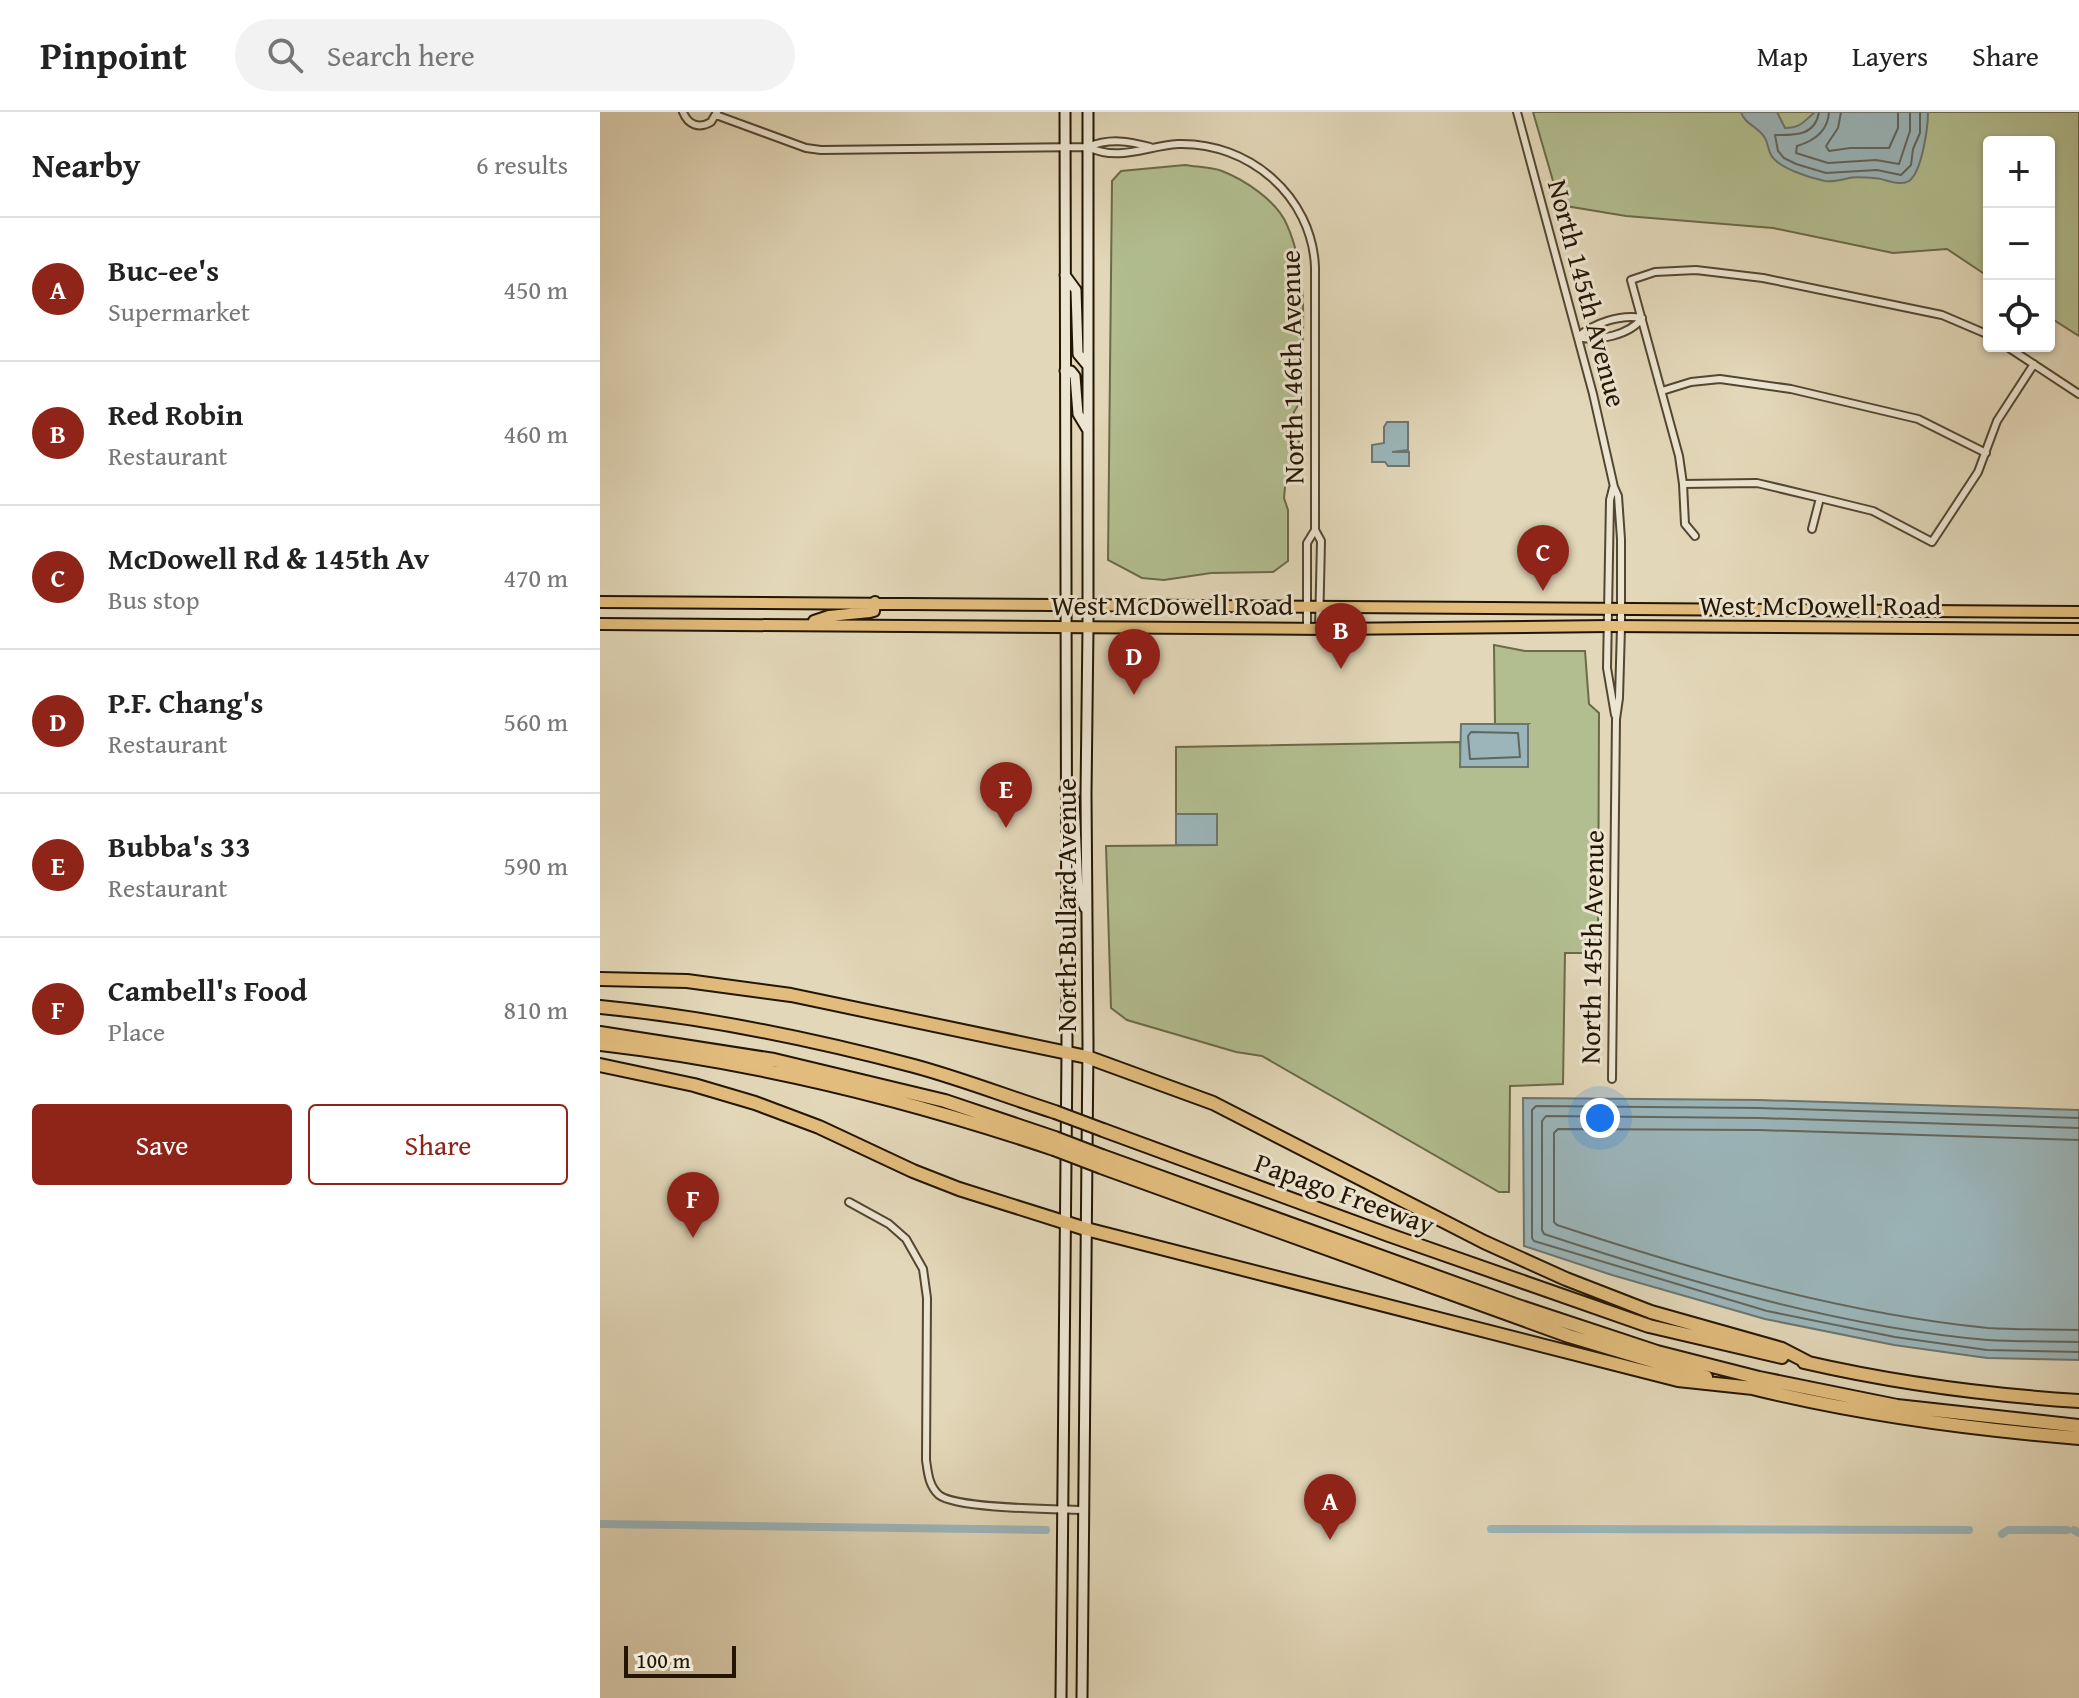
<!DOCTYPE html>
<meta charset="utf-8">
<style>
:root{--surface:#fff;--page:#f2f2f2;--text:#222;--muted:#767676;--line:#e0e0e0;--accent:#8f2418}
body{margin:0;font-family:"Gentium Book Plus",serif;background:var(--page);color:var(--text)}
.controls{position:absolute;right:24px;top:24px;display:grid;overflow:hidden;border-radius:8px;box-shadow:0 2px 6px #0004}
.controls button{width:72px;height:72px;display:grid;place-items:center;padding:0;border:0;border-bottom:2px solid var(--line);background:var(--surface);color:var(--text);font:40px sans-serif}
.scale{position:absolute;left:24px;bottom:20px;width:112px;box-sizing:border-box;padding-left:8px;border:4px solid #241502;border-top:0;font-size:22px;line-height:28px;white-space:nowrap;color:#241502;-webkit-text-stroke:6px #ece5d1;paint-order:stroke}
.you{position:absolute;left:1000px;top:1006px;width:28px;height:28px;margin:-20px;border:6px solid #fff;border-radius:50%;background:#1a73e8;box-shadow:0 0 0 12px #1a73e833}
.badge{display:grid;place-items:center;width:52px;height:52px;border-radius:50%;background:var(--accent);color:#fff;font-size:26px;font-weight:700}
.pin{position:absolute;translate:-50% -66px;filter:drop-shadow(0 2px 4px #0008)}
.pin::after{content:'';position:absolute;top:42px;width:28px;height:24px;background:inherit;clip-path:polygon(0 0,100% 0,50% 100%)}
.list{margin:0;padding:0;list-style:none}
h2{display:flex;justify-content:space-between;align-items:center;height:104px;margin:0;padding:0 32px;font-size:34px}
h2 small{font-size:26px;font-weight:400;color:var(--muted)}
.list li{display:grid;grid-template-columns:52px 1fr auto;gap:24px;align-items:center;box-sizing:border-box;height:144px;padding:0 32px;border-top:2px solid var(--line)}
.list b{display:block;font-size:30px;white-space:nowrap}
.list p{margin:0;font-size:26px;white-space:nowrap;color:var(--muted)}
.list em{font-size:26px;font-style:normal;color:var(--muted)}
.actions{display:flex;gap:16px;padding:24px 32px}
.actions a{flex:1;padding:18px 0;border:2px solid var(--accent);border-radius:8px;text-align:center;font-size:28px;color:var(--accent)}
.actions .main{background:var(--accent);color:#fff}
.icon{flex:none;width:44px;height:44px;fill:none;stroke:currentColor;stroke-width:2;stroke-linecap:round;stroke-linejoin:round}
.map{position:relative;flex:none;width:1479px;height:1586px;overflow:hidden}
header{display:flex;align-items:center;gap:48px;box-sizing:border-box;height:112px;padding:0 40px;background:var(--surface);border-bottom:2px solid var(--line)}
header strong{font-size:38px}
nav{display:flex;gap:44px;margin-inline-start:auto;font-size:28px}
.search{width:560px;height:72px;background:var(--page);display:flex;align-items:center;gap:20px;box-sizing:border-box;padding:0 28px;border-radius:44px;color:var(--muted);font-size:30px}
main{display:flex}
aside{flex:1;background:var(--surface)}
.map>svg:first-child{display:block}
</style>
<header>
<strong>Pinpoint</strong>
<div class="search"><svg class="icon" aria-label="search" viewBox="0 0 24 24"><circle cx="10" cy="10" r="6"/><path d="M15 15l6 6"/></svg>Search here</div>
<nav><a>Map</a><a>Layers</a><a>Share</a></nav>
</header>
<main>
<aside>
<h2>Nearby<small>6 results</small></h2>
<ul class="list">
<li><span class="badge">A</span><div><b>Buc-ee's</b><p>Supermarket</p></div><em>450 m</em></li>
<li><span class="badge">B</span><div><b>Red Robin</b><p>Restaurant</p></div><em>460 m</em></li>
<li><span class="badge">C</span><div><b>McDowell Rd &amp; 145th Av</b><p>Bus stop</p></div><em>470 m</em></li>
<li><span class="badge">D</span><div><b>P.F. Chang's</b><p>Restaurant</p></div><em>560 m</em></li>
<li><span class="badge">E</span><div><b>Bubba's 33</b><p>Restaurant</p></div><em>590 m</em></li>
<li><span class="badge">F</span><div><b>Cambell's Food</b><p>Place</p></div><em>810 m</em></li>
</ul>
<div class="actions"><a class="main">Save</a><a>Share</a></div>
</aside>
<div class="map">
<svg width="1479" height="1586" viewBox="0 0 1479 1586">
<rect width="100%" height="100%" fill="#e2d7b8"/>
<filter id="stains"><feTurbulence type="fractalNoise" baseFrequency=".0025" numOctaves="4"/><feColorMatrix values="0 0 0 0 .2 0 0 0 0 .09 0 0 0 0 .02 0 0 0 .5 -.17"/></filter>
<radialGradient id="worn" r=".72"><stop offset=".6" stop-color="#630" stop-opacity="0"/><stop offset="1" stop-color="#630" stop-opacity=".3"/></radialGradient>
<path fill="#b2be90" stroke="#6b6a49" stroke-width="2" d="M933 0H1479V224L1449 205V30H1389V165L1347 137 1293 141 1173 116 1026 104 960 93Z
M585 53C597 55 611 55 622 59 645 68 677 89 687 113 711 167 702 233 700 290L694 300V324L699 329 700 352 685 375 684 386 688 398V449L673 460 611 461 564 468 542 466 508 448 512 69 521 59Z
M894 533 925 539H985L989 592 999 601 998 841H965L963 972 910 974 909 1080H899L662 944 636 940 527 908 511 896 506 734 617 733V702H576V635L860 630 861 655 928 612H895Z"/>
<path fill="#9bb6bb" stroke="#6b7671" stroke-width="2" d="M1141 0H1177L1185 16C1201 16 1204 9 1215 0H1328C1328 15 1322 60 1309 69 1299 75 1284 66 1273 66 1266 66 1256 64 1249 66 1240 68 1234 70 1225 69 1210 66 1178 56 1171 43 1168 38 1168 31 1165 26 1158 14 1145 13 1141 0Z
M787 310H808V338L792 340H809V354H788L785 350H772V333L784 331V315Z
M861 612H928V655H860Z
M576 702H617V733H576Z
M923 986 1160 988 1479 998V1248L1387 1246 1294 1233 1165 1207 1012 1163 924 1134Z"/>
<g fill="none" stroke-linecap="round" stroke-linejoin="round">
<path stroke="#60665e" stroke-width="2" d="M1219 0C1215 25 1193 23 1175 23L1178 39 1184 46 1196 52 1226 61 1277 58 1301 63 1311 53 1313 37 1320 21V0
M1229 0C1228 19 1214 29 1197 34L1196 41 1228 51 1276 48 1299 52 1310 19V0
M1241 0 1238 16 1226 34 1229 39 1250 36H1289L1298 16V0
M871 620 918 621 920 645 870 647 868 624Z
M1479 1006 1159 996 936 994 932 998V1126L934 1129 1167 1199 1295 1225 1387 1238 1479 1240
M1479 1016 1159 1006 946 1004 942 1009V1118L944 1122C1087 1169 1238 1215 1388 1228 1418 1230 1449 1229 1479 1230
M1479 1028 1159 1018 958 1017 954 1021V1110L957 1113C1097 1159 1241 1201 1388 1216 1418 1218 1449 1217 1479 1218"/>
<path stroke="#9bb6bb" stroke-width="8" d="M0 1412 446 1418
M891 1417 1369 1418
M1474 1418 1479 1421
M1402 1422 1408 1418H1467"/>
<g stroke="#544630" stroke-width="10">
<path id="minor" d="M83 0C88 13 99 17 111 10L117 0
M917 0 993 282 1014 375 1018 384 1021 427V515L1019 586 1016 607 1012 967
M116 3 206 36 221 38 488 35C509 26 529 29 550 35
M488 35C519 50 546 34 578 32 649 30 712 84 715 155V418L721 429 719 517
M978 225C997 230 1030 223 1042 206
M978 225C993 211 1021 202 1042 206
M1406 234 1479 282
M1062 279 1091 270 1120 267 1191 277 1318 307 1386 341
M1083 372 1157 371 1220 386 1273 399 1332 430 1378 360 1397 309 1434 252
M1013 376 1010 388 1007 556 1015 603
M1212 417 1220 386
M1095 424 1085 412 1083 372 1079 344 1031 168 1055 160 1096 158 1163 166 1342 203 1389 223
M707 517V431L715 418
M249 1090 289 1112 306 1127 323 1157 327 1186 326 1348C328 1362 329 1374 339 1383 357 1397 456 1397 483 1398"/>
</g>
<g stroke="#241502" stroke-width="13">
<path id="secondary" d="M465 163 476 178 478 242 488 254
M465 259H471L475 264 478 302 487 317
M465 677 471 681 474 687 478 780 485 796
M461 1586 467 940 465 0
M482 1586 488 933 486 682 488 516V0"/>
</g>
<g stroke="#241502" stroke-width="14">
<path id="primary" d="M0 490 1479 500
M214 509 229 504 270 500 274 499 275 490
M0 512 728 517 1009 514 1479 517"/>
</g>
<g stroke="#241502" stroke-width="16">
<path id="motorway" d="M0 867 87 869 191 883 487 945 613 991 884 1130 966 1167 1051 1200 1182 1237 1209 1251
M0 895C105 905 212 927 314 954 362 967 408 985 455 1000
M0 921 174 948 345 989 455 1026
M0 932C156 950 306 987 454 1037
M0 953 94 973 155 991 219 1015 313 1059 359 1077 486 1117 1078 1268 1153 1276
M503 1018 789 1123 1049 1214 1182 1245
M502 1044 915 1193 1057 1240 1159 1266 1297 1294 1479 1314
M501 1055 969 1224 1106 1265
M1204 1250C1295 1271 1386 1283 1479 1289
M1148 1275C1256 1302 1367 1317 1479 1326"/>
</g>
<use href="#minor" stroke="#ece5d1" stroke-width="6"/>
<use href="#secondary" stroke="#ece5d1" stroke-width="9"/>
<use href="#primary" stroke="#e1bc7c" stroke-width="10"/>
<use href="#motorway" stroke="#e1bc7c" stroke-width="12"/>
<g stroke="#241502" stroke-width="16" stroke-linecap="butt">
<path id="motorway-bridge" d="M455 1000 503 1018
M455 1026 502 1044
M454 1037 501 1055"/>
</g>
<use href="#motorway-bridge" stroke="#e1bc7c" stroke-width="12"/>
</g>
<g text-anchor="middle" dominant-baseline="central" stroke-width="6" stroke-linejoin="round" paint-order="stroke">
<g font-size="28" fill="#241502" stroke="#ece5d1">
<text transform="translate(988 181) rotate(75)">North 145th Avenue</text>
<text transform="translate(691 255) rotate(-91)">North 146th Avenue</text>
<text x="572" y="492">West McDowell Road</text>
<text x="1220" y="492">West McDowell Road</text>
<text transform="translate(465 793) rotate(-90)">North Bullard Avenue</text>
<text transform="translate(991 835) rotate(-89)">North 145th Avenue</text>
<text transform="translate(745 1081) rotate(20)">Papago Freeway</text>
</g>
</g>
<rect width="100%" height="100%" filter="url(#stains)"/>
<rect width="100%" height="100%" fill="url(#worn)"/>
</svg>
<div class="controls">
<button>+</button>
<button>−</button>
<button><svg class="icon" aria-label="locate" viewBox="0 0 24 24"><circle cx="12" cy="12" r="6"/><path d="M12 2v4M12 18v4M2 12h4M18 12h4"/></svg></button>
</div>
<div class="scale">100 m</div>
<div class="you"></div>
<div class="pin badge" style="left:730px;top:1428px">A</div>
<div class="pin badge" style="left:741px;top:557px">B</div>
<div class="pin badge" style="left:943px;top:479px">C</div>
<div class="pin badge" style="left:534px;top:583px">D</div>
<div class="pin badge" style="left:406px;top:716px">E</div>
<div class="pin badge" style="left:93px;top:1126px">F</div>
</div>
</main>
